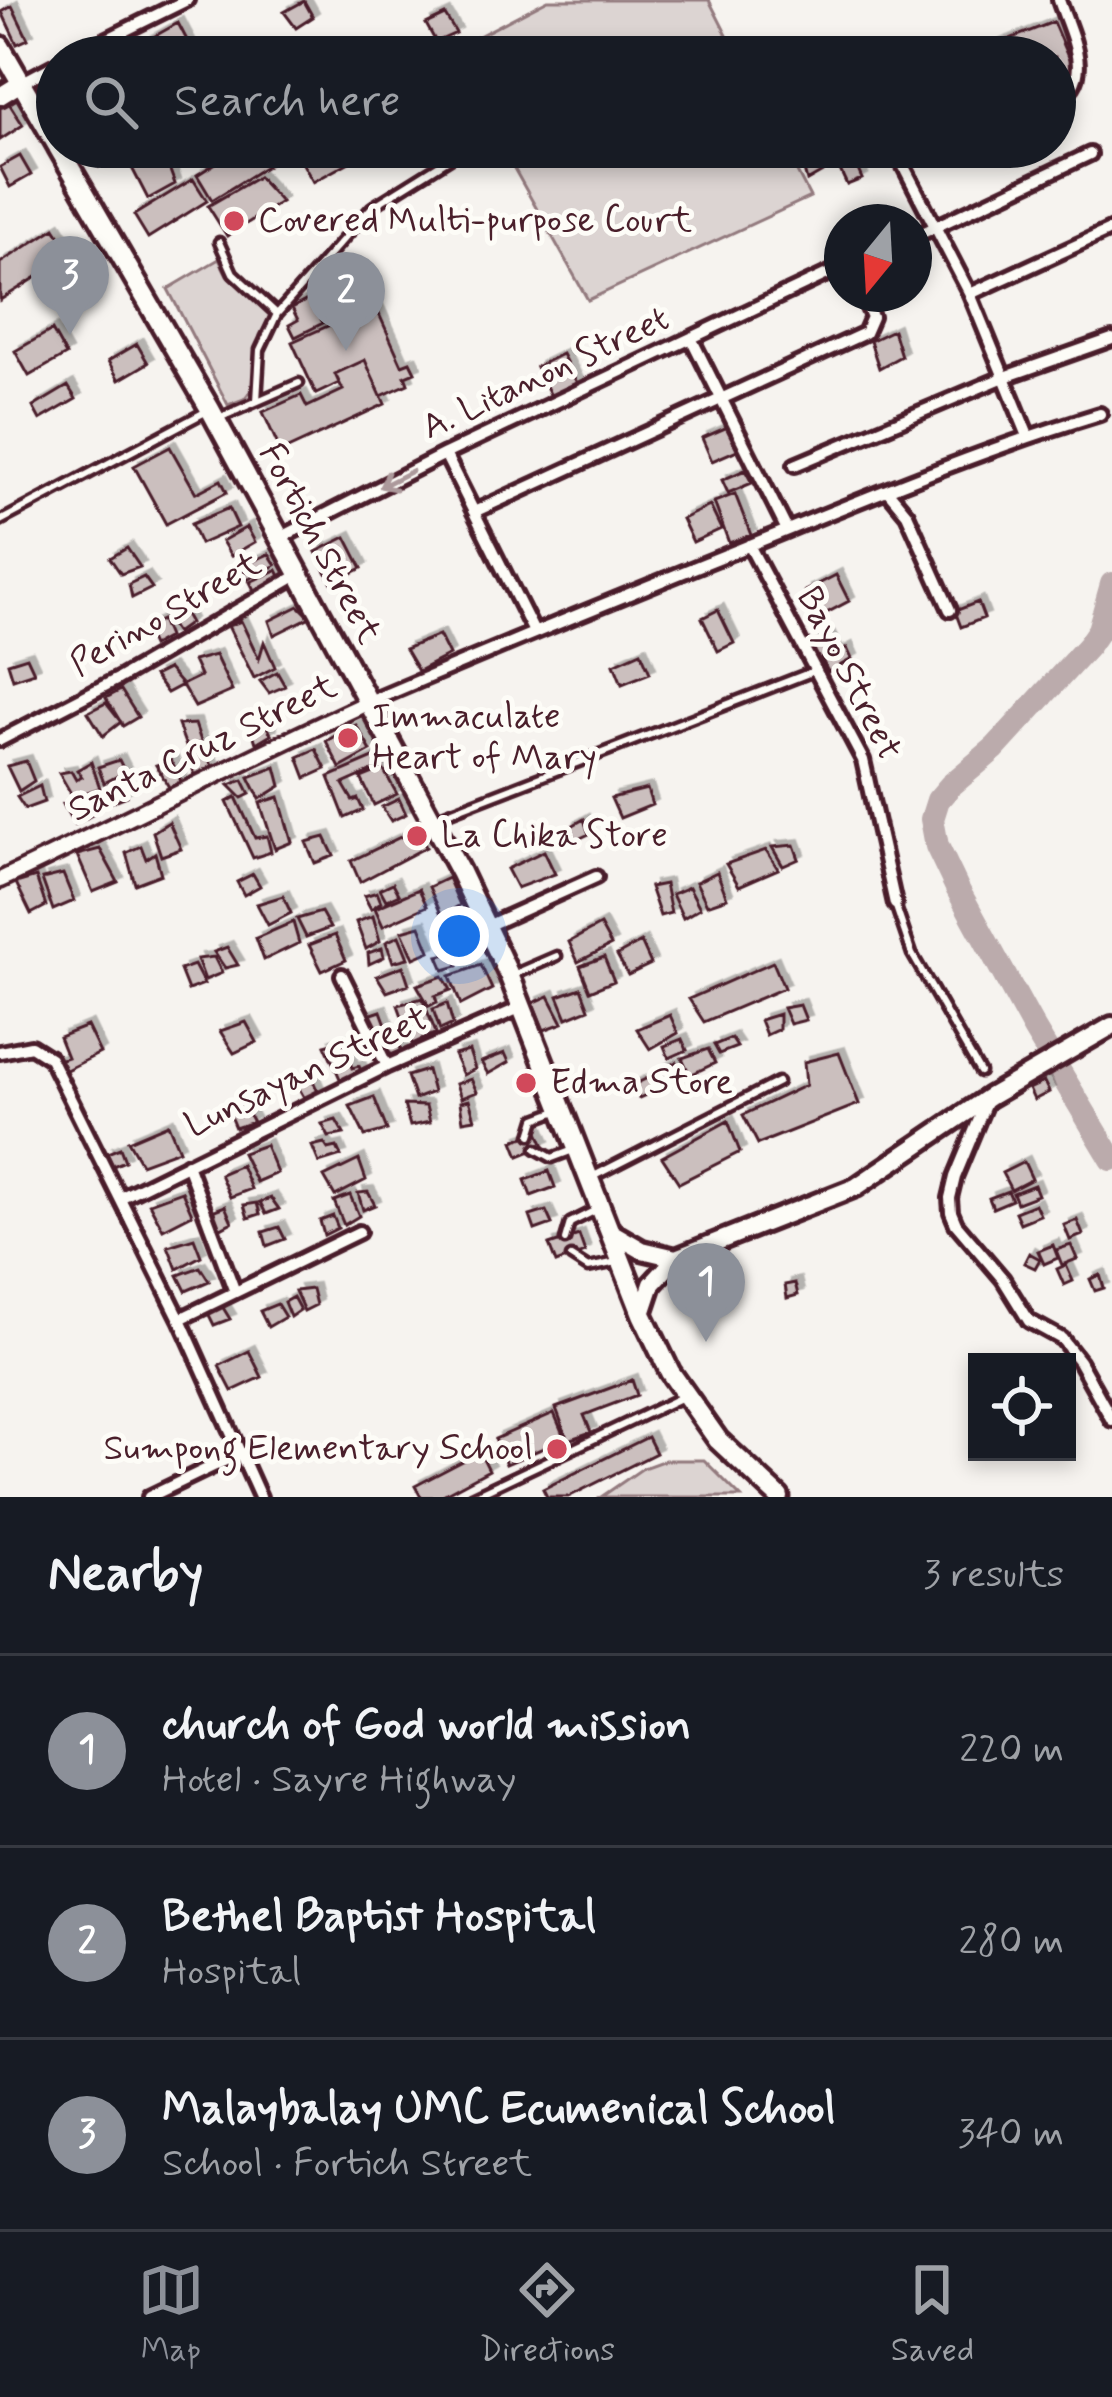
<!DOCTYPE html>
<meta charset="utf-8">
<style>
:root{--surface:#171b24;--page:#20242c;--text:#f1f3f6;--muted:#9ea1a6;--line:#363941;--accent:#8c9099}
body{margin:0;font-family:Mynerve,sans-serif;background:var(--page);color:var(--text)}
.controls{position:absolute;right:36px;bottom:36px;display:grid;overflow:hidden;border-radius:0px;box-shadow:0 6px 18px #0003}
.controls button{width:108px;height:108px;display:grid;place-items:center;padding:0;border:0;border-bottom:3px solid var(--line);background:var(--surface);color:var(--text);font:60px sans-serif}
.compass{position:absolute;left:824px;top:204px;width:108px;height:108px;border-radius:50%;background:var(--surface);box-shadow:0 6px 18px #0003;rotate:198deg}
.you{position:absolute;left:459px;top:936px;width:42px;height:42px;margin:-30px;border:9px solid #fff;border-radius:50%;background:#1a73e8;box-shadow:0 0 0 18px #1a73e833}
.badge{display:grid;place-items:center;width:78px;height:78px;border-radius:50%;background:var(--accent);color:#fff;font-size:39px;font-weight:700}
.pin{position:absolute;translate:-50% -99px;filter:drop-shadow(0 3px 6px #0008)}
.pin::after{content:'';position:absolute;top:63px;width:42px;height:36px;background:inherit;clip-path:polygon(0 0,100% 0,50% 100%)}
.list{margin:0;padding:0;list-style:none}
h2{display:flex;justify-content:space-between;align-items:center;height:156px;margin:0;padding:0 48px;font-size:51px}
h2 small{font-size:39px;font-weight:400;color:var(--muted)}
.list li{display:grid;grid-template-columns:78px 1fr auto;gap:36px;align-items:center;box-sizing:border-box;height:192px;padding:0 48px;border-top:3px solid var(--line)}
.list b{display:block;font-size:45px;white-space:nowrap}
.list p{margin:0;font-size:39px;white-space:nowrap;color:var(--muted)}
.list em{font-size:39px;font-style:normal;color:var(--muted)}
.icon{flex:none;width:66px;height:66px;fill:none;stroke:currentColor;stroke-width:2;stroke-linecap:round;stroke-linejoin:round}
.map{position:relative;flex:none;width:1112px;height:1497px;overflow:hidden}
.search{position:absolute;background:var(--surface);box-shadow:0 6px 18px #0003;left:36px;right:36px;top:36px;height:132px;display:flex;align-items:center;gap:30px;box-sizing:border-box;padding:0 42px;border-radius:66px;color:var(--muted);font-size:45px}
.sheet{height:732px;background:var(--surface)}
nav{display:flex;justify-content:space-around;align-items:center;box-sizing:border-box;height:168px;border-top:3px solid var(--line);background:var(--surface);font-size:33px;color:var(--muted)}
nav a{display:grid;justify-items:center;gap:6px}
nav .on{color:var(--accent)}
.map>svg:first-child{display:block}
</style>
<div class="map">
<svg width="1112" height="1497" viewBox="0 0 1112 1497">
<defs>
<filter id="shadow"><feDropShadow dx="5.5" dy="-5.5" stdDeviation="0" flood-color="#0004"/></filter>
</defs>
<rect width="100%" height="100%" fill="#f6f3ef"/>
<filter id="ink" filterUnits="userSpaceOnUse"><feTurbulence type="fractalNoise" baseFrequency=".00833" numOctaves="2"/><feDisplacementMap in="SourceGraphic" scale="24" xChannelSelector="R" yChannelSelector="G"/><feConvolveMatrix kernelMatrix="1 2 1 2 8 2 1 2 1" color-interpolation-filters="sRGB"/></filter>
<g filter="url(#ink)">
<path fill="#dcd4d2" stroke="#937a7e" stroke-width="3" d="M548 0H709L738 57H451L448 52Z
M502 147H784L810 197 588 300Z
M219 259 227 275 272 313 260 335 252 389 244 399 228 405 168 289Z
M665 1460H704L741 1497H601L643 1468Z"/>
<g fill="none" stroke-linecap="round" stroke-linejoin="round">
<path stroke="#bbabac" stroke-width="24" d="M1112 584 1099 630 1088 646 995 748 950 786 938 800 932 819 937 846 957 888 1034 1029 1112 1159"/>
</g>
<path fill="#cbbfbe" stroke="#4a1f2b" stroke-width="3" filter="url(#shadow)" d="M304 1 313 17 296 28 284 12Z
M12 6 28 39 17 44 2 12Z
M445 15 456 33 436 42 426 24Z
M1053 22 1073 69 1055 77V57H979L977 52Z
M178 23 189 44 169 57H155L146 41Z
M7 100 23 125 0 140V105Z
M113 147H119L122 154 99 167 94 158Z
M241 147H264L273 162 212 200 197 175Z
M329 147H360L364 154 313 182 302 162Z
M823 147 833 166 807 181 804 170 813 165 806 154Z
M20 156 31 175 10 187 0 167Z
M156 157 160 168 168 165 175 184 148 199 132 168Z
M855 163 862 179 847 185 840 170Z
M258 177 281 202 227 236 208 206Z
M193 179 207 201 148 238 134 215Z
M55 228 72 255 0 300V263Z
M311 298 323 323 295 337 289 325 298 320 292 308Z
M375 305 402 365 410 362 415 372 405 376 408 384 381 396 365 360 335 374 339 383 316 394 292 342Z
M52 330 66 355 29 376 15 351Z
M893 330 901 356 879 368 870 341Z
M137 344 148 363 119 380 108 361Z
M562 354 577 383 551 396 536 367Z
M365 360 385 404 281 452 263 412 301 395 307 407 343 390 335 374Z
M68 386 76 399 40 420 33 407Z
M732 425 742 448 712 461 702 438Z
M170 447 196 493 221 480 227 492 166 524 134 466Z
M745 470 752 483 728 493 722 480Z
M735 494 751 535 729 543 714 502Z
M710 506 721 529 693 542 682 519Z
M229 508 238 527 200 544 191 524Z
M247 527 255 542 231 556 222 541Z
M346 537 362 568 332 583 316 552Z
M127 548 140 567 121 574 110 558Z
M269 554 276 565 247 580 242 566Z
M277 570 281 578 255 592 250 582Z
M836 575 849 601 819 617 805 591Z
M144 577 152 588 132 598 129 584Z
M978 602 984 618 961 627 955 611Z
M180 605 190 623 176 633 162 612Z
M299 606 310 617 274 635 269 621Z
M718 610 734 643 718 651 702 618Z
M161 620 168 637 152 646 144 628Z
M241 621 259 659 264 642 275 667 254 678 228 626Z
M439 635 449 655 418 671 405 649Z
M829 637 836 652 818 660 811 645Z
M847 648 852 659 828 672 822 660Z
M641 652 650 673 622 684 614 664Z
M215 655 232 691 195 707 182 685 200 676 193 661Z
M27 657 34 672 13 679 8 663Z
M168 669 182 685 167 693 154 676Z
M277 672 285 686 269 693 260 681Z
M121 690 138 717 123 726 106 698Z
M106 703 121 722 103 736 88 712Z
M195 724 202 744 187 749 178 725Z
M266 725 271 734 256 743 252 730Z
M356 725 371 751 340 768 326 741Z
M205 748 212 766 195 775 187 753Z
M316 749 326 769 306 778 298 757Z
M378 756 383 766 343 784 353 801 358 799 363 810 345 818 329 777Z
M119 760 125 772 104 783 98 767Z
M171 760 181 781 170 789 156 765Z
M26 761 34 781 19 791 7 766Z
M91 762 100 788 73 797 59 773 71 771 76 780 82 777 77 770Z
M276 767 281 786 260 799 249 777Z
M383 769 397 794 374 805 361 778Z
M243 780 250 794 242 798 229 785Z
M120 782 127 796 112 802 108 787Z
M40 786 44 802 25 809 17 797Z
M647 789 652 805 620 818 611 798Z
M236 797 255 838 267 836 271 852 253 858 227 802Z
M279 797 292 842 275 849 260 803Z
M83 799 92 815 74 825 63 804Z
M399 799 406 814 391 821 382 807Z
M584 819 589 834 572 842 570 827Z
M169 822 181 849 161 856 153 832Z
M417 829 426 847 360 882 351 861Z
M325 837 334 856 315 863 306 842Z
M794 845 799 859 783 866 772 847Z
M141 846 146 859 155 853 161 874 135 884 126 853Z
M100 849 118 882 93 892 77 855Z
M766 850 778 869 739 886 726 864Z
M544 851 555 874 517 888 507 869Z
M717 872 727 898 707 905 696 882Z
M63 874 74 901 53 910 42 879Z
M253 874 260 886 244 895 237 882Z
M36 877 46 906 31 914 16 883Z
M448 878 460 905 442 916 429 887Z
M393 883 399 894 386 900 380 889Z
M665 884 671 913 660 916 650 887Z
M689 887 700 908 683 918 672 894Z
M419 889 427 906 383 926 375 908Z
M377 892 381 902 371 909 364 896Z
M283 896 291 913 268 925 257 904Z
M321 912 330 928 306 937 297 919Z
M468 913 476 930 460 939 452 920Z
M373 916 380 941 366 949 356 922Z
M293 922 299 943 264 960 256 938Z
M600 925 611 945 578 962 569 942Z
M420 926 430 951 414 958 402 931Z
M335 935 346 960 322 971 309 945Z
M399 936 408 958 393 962 386 942Z
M641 942 651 964 628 975 617 955Z
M227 947 238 965 225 968 214 952Z
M382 948 384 957 369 964 368 953Z
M454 953 458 966 444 970 438 956Z
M214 957 222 973 205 980 197 959Z
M604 957 614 981 590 991 580 966Z
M773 962 784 988 704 1022 689 999Z
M194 965 204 984 188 990 180 970Z
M481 965 492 989 461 1005 450 976Z
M403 966 409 984 387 992 377 976Z
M443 976 451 990 435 996 437 1002 429 1006 417 985Z
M581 988 589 1009 567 1018 558 996Z
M549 996 563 1023 544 1030 533 1003Z
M422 998 436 1033 412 1044 398 1005Z
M447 1003 453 1024 440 1030 433 1009Z
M800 1005 806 1020 790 1024 783 1008Z
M381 1011 390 1035 376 1040 366 1016Z
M779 1014V1029L766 1035 760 1020Z
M670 1015 678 1033 650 1049 637 1029Z
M246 1022 257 1042 234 1053 220 1031Z
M87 1026 100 1053 62 1072 55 1061 67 1057 59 1037Z
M731 1038 737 1047 719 1054 714 1045Z
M398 1039 402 1053 384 1061 380 1044Z
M682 1039 687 1050 669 1058 664 1046Z
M343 1040 352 1068 359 1066 362 1074 342 1083 325 1045Z
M708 1049 715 1063 690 1075 682 1058Z
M469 1051 475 1069 463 1075 454 1055Z
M505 1053 509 1062 488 1074 481 1062Z
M839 1053 859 1104 758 1144 743 1115 806 1085 804 1062Z
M676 1062 682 1078 663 1088 653 1073Z
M427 1070 433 1092 415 1099 407 1076Z
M311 1076 318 1092 305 1099 297 1085Z
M650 1077 655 1091 639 1098 633 1085Z
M471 1079 477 1092 461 1098 456 1084Z
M1044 1082 1049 1092 1034 1100 1029 1089Z
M374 1097 387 1130 365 1136 350 1106Z
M469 1100 475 1119 463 1121 460 1102Z
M404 1105 426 1106 430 1122 410 1126Z
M244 1106 253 1122 235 1128 228 1111Z
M336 1120 344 1134 329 1137 322 1124Z
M728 1121 740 1152 679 1183 662 1157Z
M168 1124 179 1150 141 1164 128 1141Z
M538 1132 544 1146 519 1156 513 1141Z
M324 1143 328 1149 337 1147 341 1156 319 1163 312 1146Z
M265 1145 277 1173 256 1182 242 1153Z
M120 1148 125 1161 113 1166 107 1153Z
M359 1160 366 1180 335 1196 324 1177Z
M1024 1162 1032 1179 1011 1190 1002 1173Z
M241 1165 251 1189 230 1197 220 1174Z
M549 1171 555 1187 531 1196 525 1180Z
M1034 1185 1038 1195 1017 1203 1013 1193Z
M182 1191 192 1214 163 1229 149 1203Z
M1008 1191 1012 1200 993 1208 989 1198Z
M368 1192 375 1205 363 1210 358 1193Z
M350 1195 359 1216 344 1225 334 1201Z
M271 1198 279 1209 266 1214 260 1202Z
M257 1203 260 1214 248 1218 244 1205Z
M1035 1204 1040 1215 1020 1223 1015 1212Z
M225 1206 232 1222 219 1229 212 1211Z
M546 1211 552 1224 535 1230 530 1216Z
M333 1216 338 1228 324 1235 320 1221Z
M1077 1220 1083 1235 1070 1240 1064 1225Z
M279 1227 285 1239 267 1246 263 1232Z
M579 1235 585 1252 556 1263 549 1245Z
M194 1238 201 1256 177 1269 168 1246Z
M1053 1245 1058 1258 1044 1264 1038 1251Z
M1071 1245 1077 1259 1062 1265 1056 1250Z
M1029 1253 1040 1259 1035 1268 1024 1263Z
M1066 1265 1073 1281 1064 1285 1057 1269Z
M200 1267 209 1281 186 1291 178 1275Z
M1100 1275 1104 1288 1095 1291 1090 1279Z
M795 1283 798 1295 787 1298 785 1285Z
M312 1289 316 1305 304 1311 295 1291Z
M293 1297 300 1310 290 1317 284 1302Z
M277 1304 285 1317 268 1327 260 1311Z
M222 1306 230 1319 214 1325 207 1311Z
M249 1351 262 1377 232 1391 219 1366Z
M632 1380 637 1395 584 1415 591 1432 568 1440 556 1408Z
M554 1413 565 1439 506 1464 495 1439Z
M648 1437 656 1453 568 1497H547L543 1489Z
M480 1452 489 1470 439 1497H421L415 1486Z"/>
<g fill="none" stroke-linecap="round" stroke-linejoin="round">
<g stroke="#4a1f2b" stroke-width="15">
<path id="service" d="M219 242 233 273 277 314
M257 401 260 350 277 314 372 207 460 152
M219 418 299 383
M0 521 207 411
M437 817 814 671
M895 904 912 954 980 1072
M513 975 557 956
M531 1135 536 1119 560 1110
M536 1149 552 1158 576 1149
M594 1176 778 1082
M565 1240 570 1223 598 1209
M571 1257 588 1268 617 1262
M471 1497 682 1397"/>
</g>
<g stroke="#4a1f2b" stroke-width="20">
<path id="minor" d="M71 57 187 0
M21 83 57 64
M1055 99C1098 82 1069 31 1059 0
M936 147 901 161 970 294 1028 436
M914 237 1090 154
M970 294 1112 229
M691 338 787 530
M445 454 534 632
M795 465 1002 378 1112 339
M887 490 907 514 950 610
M474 512 865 333 872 317 862 294
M278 539 445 454 842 267
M749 545 863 760 895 904
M367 703C493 649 621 597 748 546 864 499 981 450 1100 414
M0 740 118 679 298 575
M487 926 596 877
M342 975 387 1066
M0 1052 31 1046 50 1058 180 1319 260 1497
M987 1100 955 1177 950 1198 951 1212 956 1224 1003 1279 1029 1321 1062 1339 1079 1361 1112 1420
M187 1164 235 1292
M120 1198 387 1066 522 1007
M180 1319 359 1232
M149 1497 238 1454"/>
</g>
<g stroke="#4a1f2b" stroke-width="22">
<path id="tertiary" d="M0 880C123 822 243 760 367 703"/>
</g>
<g stroke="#4a1f2b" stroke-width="26">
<path id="secondary" d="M0 96 21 83
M611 1232 642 1250 676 1258
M642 1314 652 1284 676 1258 856 1187 989 1097 1112 1026"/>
</g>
<g stroke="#4a1f2b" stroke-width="27">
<path id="trunk" d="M0 46 57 145
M58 147 210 409 460 872 510 977 642 1314 670 1372 718 1440 779 1497"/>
</g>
<use href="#service" stroke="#fdfcf7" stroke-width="6"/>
<use href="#minor" stroke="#fdfcf7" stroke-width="10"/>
<use href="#tertiary" stroke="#fdfcf7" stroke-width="14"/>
<use href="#secondary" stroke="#fdfcf7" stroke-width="16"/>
<use href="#trunk" stroke="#fdfcf7" stroke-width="18"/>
</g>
<defs><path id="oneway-shaft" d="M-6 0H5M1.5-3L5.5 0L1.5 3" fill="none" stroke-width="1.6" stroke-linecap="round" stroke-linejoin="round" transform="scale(3)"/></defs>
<use stroke="#ac999b" href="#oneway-shaft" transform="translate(396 479) rotate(153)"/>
</g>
<g fill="#d1495b" stroke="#fdfcf7" stroke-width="4.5">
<circle cx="234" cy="221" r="12"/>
<circle cx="348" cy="738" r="12"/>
<circle cx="417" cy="836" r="12"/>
<circle cx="526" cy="1083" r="12"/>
<circle cx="557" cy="1449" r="12"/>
</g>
<g text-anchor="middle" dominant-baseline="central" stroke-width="10" stroke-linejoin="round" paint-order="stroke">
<g font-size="36" fill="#4a1f2b" stroke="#fdfcf7" text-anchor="start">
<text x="258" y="221">Covered Multi-purpose Court</text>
<text x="372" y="717">Immaculate<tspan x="372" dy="41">Heart of Mary</tspan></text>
<text x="441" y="836">La Chika Store</text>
<text x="550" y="1083">Edma Store</text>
<text x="533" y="1449" text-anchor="end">Sumpong Elementary School</text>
</g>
<g font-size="36" fill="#4a1f2b" stroke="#fdfcf7">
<text transform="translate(546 374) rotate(-25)">A. Litanon Street</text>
<text transform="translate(319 544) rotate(62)">Fortich Street</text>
<text transform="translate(166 615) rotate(-30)">Perino Street</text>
<text transform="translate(848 674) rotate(63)">Bayo Street</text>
<text transform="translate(203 749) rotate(-26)">Santa Cruz Street</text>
<text transform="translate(307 1073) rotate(-25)">Lunsayan Street</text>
</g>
</g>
</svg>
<div class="controls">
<button><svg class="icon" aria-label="locate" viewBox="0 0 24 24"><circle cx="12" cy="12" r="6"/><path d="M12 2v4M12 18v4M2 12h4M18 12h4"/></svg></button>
</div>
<svg class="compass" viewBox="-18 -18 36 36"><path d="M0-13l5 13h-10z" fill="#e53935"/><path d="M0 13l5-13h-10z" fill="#9ea1a6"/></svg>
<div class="you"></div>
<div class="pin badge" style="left:706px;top:1342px">1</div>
<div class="pin badge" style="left:346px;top:351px">2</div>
<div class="pin badge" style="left:70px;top:335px">3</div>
<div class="search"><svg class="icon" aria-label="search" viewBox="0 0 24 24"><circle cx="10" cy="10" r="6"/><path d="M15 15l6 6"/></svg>Search here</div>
</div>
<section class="sheet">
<h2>Nearby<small>3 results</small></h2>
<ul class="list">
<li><span class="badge">1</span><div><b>church of God world mission</b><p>Hotel · Sayre Highway</p></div><em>220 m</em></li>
<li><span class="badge">2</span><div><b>Bethel Baptist Hospital</b><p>Hospital</p></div><em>280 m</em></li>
<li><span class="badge">3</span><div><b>Malaybalay UMC Ecumenical School</b><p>School · Fortich Street</p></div><em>340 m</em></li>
</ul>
</section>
<nav>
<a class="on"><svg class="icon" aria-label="map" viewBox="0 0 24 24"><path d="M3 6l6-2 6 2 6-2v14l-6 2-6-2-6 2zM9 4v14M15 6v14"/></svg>Map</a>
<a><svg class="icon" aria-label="directions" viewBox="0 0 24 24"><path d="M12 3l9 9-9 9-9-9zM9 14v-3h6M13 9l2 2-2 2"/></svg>Directions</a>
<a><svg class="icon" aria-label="saved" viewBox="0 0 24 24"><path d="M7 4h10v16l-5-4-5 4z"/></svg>Saved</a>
</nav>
